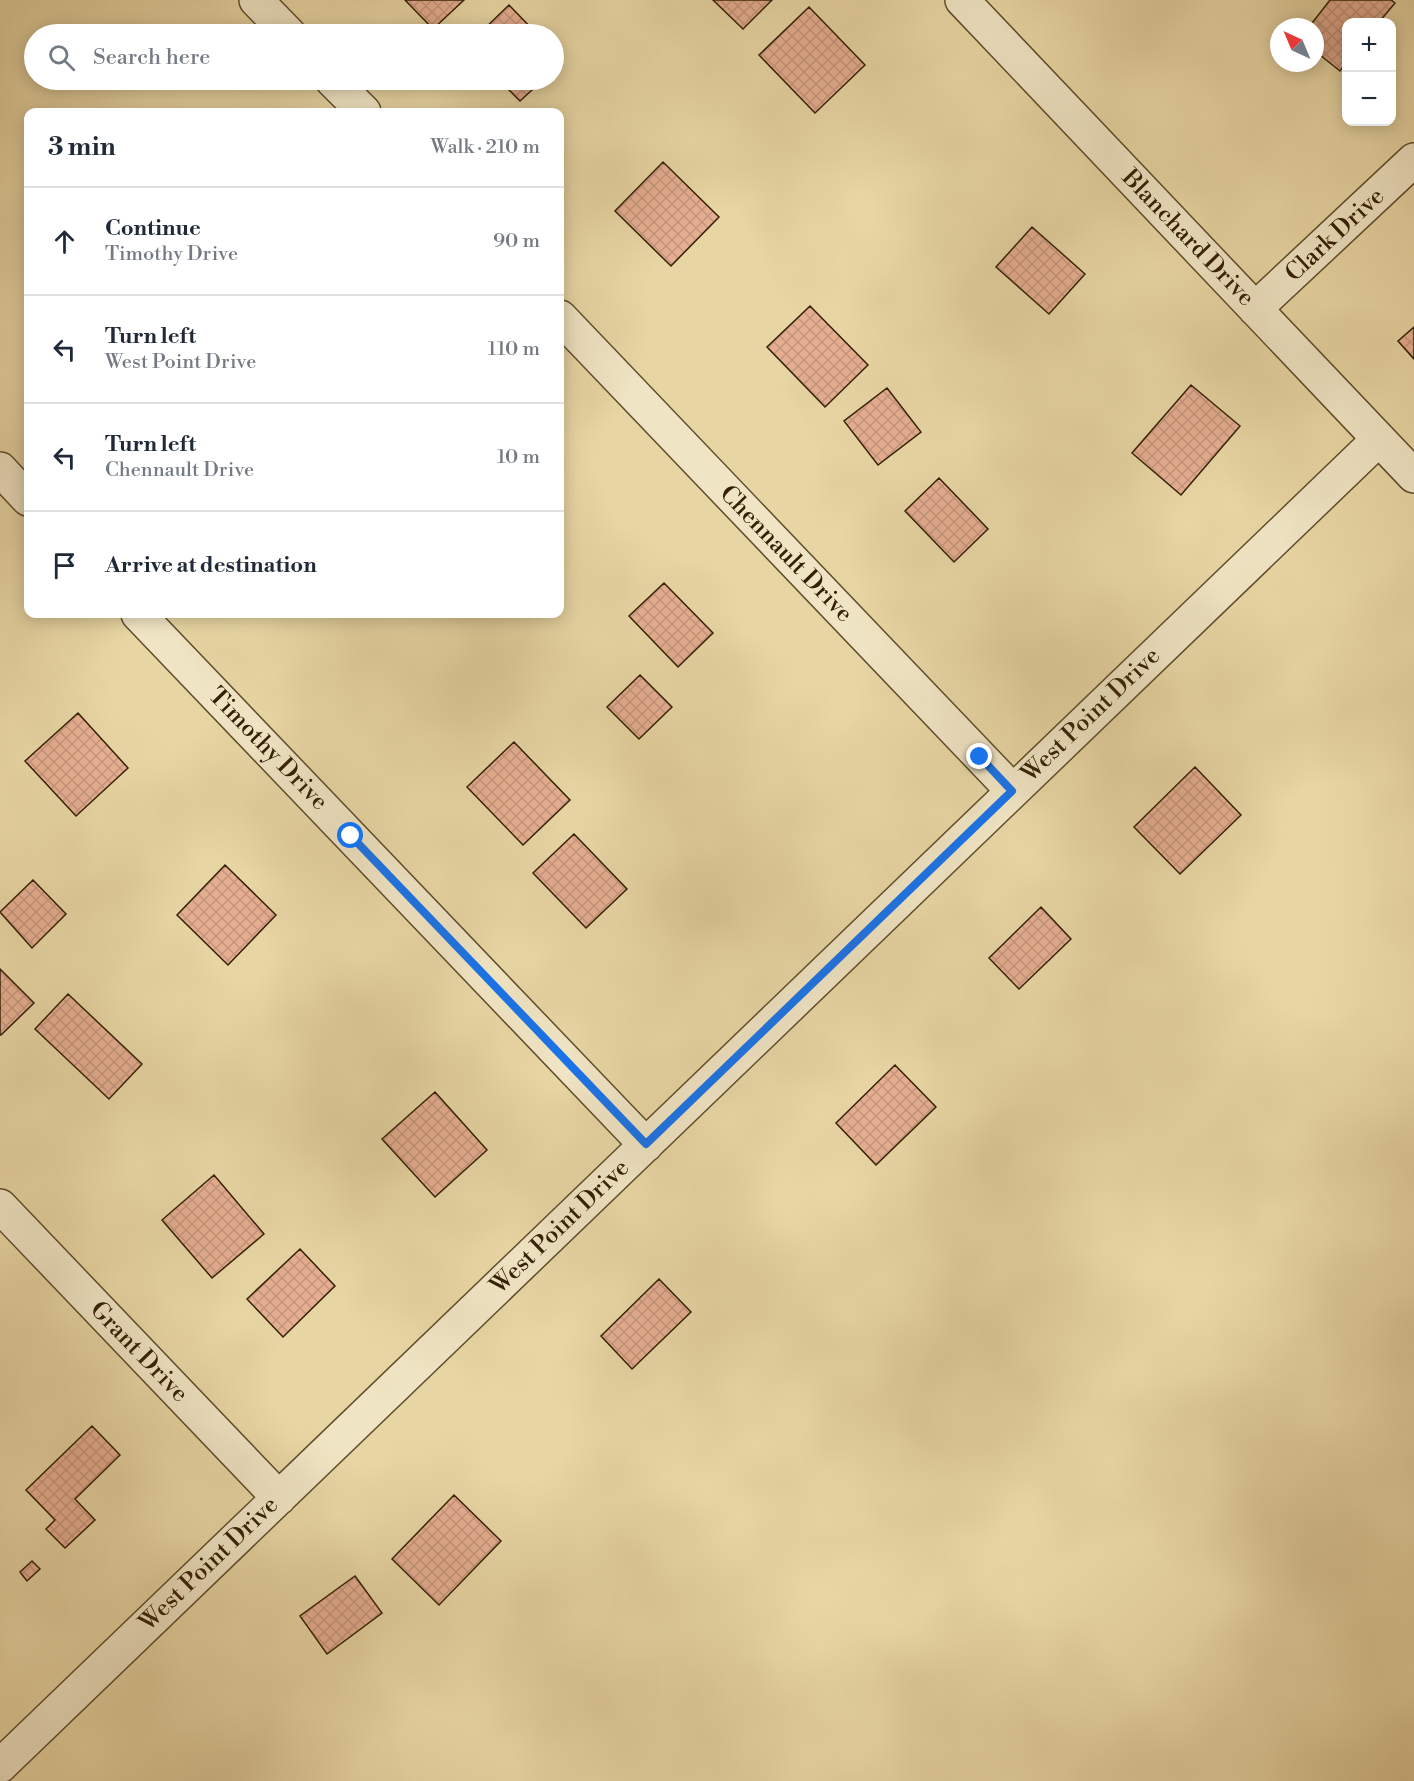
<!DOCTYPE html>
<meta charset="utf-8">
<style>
:root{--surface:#fff;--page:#f2f2f3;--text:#1f2937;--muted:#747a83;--line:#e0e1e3}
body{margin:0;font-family:"Libre Bodoni",serif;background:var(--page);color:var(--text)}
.controls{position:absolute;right:18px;top:18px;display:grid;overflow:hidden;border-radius:12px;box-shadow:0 3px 15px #0003}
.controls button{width:54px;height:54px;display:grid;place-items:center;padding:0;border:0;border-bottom:2px solid var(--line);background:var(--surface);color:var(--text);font:30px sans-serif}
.compass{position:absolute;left:1270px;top:18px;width:54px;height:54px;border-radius:50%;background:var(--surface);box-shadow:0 3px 15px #0003;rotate:316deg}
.stop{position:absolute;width:18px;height:18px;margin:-14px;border:4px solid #1a73e8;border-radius:50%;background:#fff}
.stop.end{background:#1a73e8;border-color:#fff;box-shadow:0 2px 6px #0008}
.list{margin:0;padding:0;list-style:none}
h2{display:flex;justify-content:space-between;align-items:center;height:78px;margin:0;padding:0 24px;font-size:26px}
h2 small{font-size:20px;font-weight:400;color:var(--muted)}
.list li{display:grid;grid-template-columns:39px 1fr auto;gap:18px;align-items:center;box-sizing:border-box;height:108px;padding:0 24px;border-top:2px solid var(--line)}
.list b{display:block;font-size:22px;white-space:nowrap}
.list p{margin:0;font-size:20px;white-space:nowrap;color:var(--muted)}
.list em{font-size:20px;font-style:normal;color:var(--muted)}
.icon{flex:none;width:33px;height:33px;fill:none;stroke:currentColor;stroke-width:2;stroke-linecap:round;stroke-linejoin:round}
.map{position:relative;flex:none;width:1414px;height:1781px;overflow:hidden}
.search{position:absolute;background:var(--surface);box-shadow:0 3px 15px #0003;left:24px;top:24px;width:540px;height:66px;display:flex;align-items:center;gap:15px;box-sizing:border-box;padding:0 21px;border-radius:33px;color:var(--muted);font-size:22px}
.panel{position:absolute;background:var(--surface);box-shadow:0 3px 15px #0003;left:24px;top:108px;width:540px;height:510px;border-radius:12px}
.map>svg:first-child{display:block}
</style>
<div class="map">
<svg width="1414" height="1781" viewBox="0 0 1414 1781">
<defs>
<pattern id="building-cross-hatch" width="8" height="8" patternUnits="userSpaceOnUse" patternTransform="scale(1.5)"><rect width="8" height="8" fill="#e5ae91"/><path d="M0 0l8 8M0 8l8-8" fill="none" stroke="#c5957c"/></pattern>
</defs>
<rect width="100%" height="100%" fill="#e7d5a3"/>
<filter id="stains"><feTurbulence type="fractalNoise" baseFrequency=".00333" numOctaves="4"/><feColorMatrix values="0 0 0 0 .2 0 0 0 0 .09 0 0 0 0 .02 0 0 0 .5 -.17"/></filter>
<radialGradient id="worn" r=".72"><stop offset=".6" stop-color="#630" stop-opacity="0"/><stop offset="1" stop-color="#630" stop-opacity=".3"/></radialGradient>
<path fill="url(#building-cross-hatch)" stroke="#342005" stroke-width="1.5" d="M405 0H464L433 29Z
M713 0H772L743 29Z
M1330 0H1391L1395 3 1379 22H1346V63L1340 71 1315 51V27H1309Z
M509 5 537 34H479Z
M809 7 865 65 815 113 759 55Z
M554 51 562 61 554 69Z
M499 80H543L520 101Z
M663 162 719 217 671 266 615 211Z
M1032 227 1085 274 1049 314 996 267Z
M810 306 868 365 825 407 767 347Z
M1414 327V359L1398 341Z
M1191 385 1240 426 1181 495 1132 453Z
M887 388 921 432 878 465 844 421Z
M939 478 988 529 954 562 905 511Z
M664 583 713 633 678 667 629 616Z
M640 675 672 707 639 739 607 707Z
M78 713 128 768 76 816 25 761Z
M514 742 570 800 523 845 467 787Z
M1195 767 1241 815 1180 874 1134 827Z
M574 834 627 889 586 928 533 873Z
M225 865 276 915 228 965 177 915Z
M33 880 66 914 32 948 0 912Z
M1041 907 1071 939 1019 989 989 958Z
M0 969 34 1003 1 1035H0Z
M68 994 142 1064 109 1099 35 1029Z
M895 1065 936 1107 876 1165 836 1123Z
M435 1092 487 1150 435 1197 382 1139Z
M214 1175 264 1234 212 1278 162 1220Z
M300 1249 335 1286 283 1337 247 1299Z
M659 1279 691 1312 632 1369 601 1336Z
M92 1426 120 1455 75 1499 95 1520 65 1548 46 1529 55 1520 26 1490Z
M454 1495 501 1541 439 1605 392 1559Z
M32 1561 40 1569 27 1581 20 1572Z
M355 1576 382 1613 327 1654 300 1616Z"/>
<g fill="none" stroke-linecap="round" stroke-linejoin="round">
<g stroke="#614d2c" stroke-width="36">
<path id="minor" d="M256 0 289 34
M962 0 1414 476
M332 80 364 112
M1255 309 1414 160
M560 317 1013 791
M0 469 28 499
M138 614 646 1145
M0 1206 279 1498
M0 1766 1379 439"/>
</g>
<use href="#minor" stroke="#efe4c3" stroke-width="33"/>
</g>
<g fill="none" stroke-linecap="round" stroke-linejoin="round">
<path stroke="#1a73e8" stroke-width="8" d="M351 836 646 1144 1012 791 980 757"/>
</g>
<g text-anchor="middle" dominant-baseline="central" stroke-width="4.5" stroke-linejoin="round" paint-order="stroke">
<g font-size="24" fill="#342005" stroke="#efe4c3">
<text transform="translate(1335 235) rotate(-43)">Clark Drive</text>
<text transform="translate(1188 238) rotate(46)">Blanchard Drive</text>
<text transform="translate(786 554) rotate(46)">Chennault Drive</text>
<text transform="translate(1091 715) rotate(-44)">West Point Drive</text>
<text transform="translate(268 749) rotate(46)">Timothy Drive</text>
<text transform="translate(560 1227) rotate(-44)">West Point Drive</text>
<text transform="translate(139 1352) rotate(46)">Grant Drive</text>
<text transform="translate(209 1564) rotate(-44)">West Point Drive</text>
</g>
</g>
<rect width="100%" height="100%" filter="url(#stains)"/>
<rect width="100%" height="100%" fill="url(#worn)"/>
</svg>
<div class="controls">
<button>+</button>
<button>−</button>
</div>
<svg class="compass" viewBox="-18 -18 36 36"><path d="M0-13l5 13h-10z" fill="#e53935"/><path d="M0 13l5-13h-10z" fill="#747a83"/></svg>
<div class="stop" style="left:351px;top:836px"></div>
<div class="stop end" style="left:980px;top:757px"></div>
<div class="search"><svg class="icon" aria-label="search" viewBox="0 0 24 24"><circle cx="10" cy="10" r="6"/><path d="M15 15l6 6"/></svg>Search here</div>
<section class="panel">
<h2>3 min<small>Walk · 210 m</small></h2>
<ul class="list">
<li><svg class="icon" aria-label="ahead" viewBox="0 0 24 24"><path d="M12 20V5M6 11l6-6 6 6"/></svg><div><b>Continue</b><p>Timothy Drive</p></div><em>90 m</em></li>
<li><svg class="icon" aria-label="left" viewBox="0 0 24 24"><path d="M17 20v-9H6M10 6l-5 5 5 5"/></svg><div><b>Turn left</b><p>West Point Drive</p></div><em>110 m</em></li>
<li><svg class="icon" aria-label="left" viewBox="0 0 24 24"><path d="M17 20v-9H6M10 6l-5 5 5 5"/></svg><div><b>Turn left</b><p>Chennault Drive</p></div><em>10 m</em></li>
<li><svg class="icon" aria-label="arrive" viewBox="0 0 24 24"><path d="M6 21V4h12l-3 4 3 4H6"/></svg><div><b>Arrive at destination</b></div></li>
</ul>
</section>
</div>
